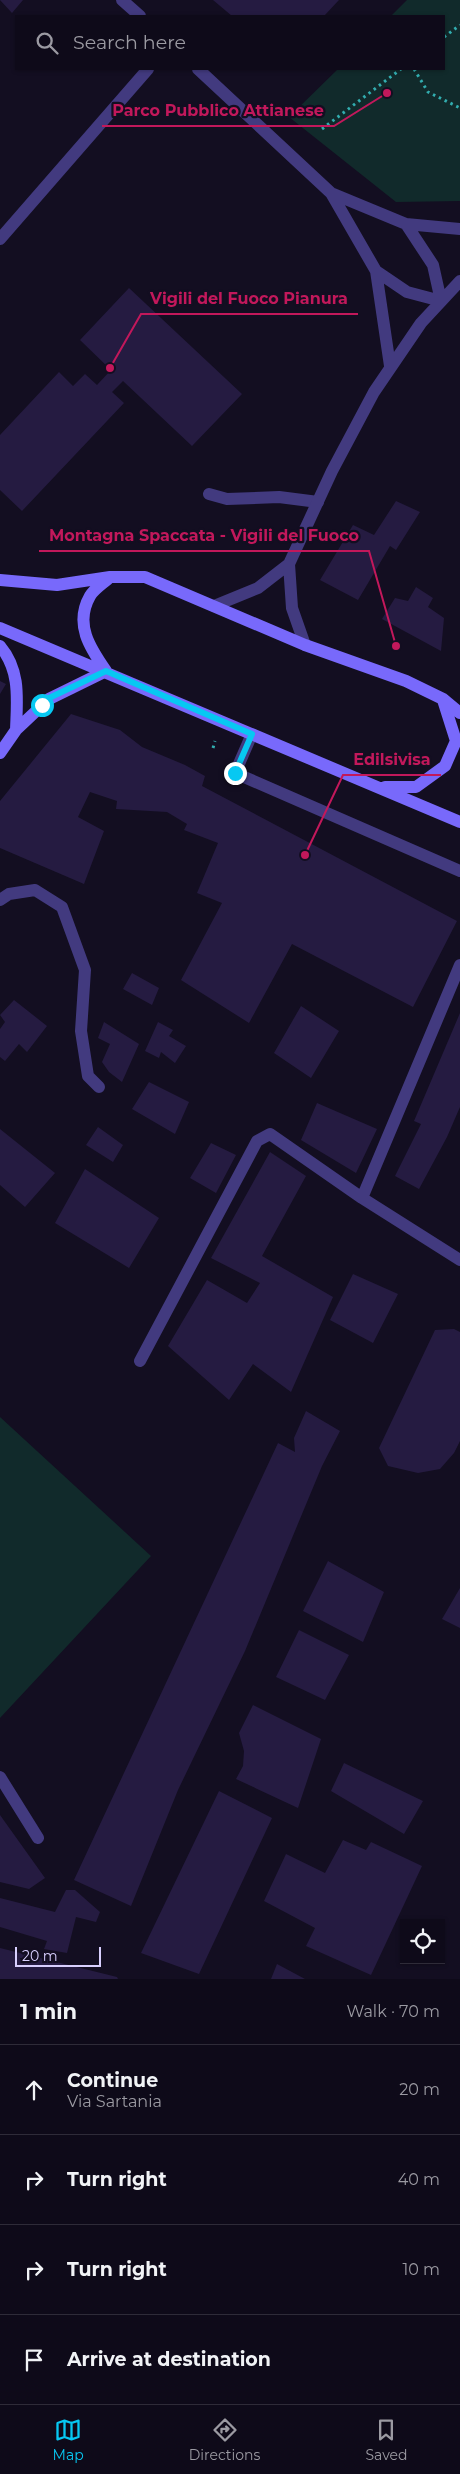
<!DOCTYPE html>
<meta charset="utf-8">
<style>
:root{--surface:#0e0a19;--page:#171322;--text:#f1f3f6;--muted:#9b9aa2;--line:#2e2b38;--accent:#07c8f2}
body{margin:0;font-family:Montserrat,sans-serif;background:var(--page);color:var(--text)}
.controls{position:absolute;right:15px;bottom:15px;display:grid;overflow:hidden;border-radius:0px;box-shadow:0 1px 4px #0004}
.controls button{width:45px;height:45px;display:grid;place-items:center;padding:0;border:0;border-bottom:1px solid var(--line);background:var(--surface);color:var(--text);font:25px sans-serif}
.scale{position:absolute;left:15px;bottom:12px;width:86px;box-sizing:border-box;padding-left:5px;border:2px solid #d8cffe;border-top:0;font-size:14px;line-height:18px;white-space:nowrap;color:#d8cffe;-webkit-text-stroke:4px #130e21;paint-order:stroke}
.stop{position:absolute;width:15px;height:15px;margin:-11px;border:4px solid #07c8f2;border-radius:50%;background:#fff}
.stop.end{background:#07c8f2;border-color:#fff;box-shadow:0 1px 5px #0008}
.list{margin:0;padding:0;list-style:none}
h2{display:flex;justify-content:space-between;align-items:center;height:65px;margin:0;padding:0 20px;font-size:21px}
h2 small{font-size:16px;font-weight:400;color:var(--muted)}
.list li{display:grid;grid-template-columns:32px 1fr auto;gap:15px;align-items:center;box-sizing:border-box;height:90px;padding:0 20px;border-top:1px solid var(--line)}
.list b{display:block;font-size:19px;white-space:nowrap}
.list p{margin:0;font-size:16px;white-space:nowrap;color:var(--muted)}
.list em{font-size:16px;font-style:normal;color:var(--muted)}
.icon{flex:none;width:28px;height:28px;fill:none;stroke:currentColor;stroke-width:2;stroke-linecap:round;stroke-linejoin:round}
.map{position:relative;flex:none;width:460px;height:1979px;overflow:hidden}
.search{position:absolute;background:var(--surface);box-shadow:0 1px 4px #0004;left:15px;right:15px;top:15px;height:55px;display:flex;align-items:center;gap:12px;box-sizing:border-box;padding:0 18px;border-radius:0px;color:var(--muted);font-size:19px}
.sheet{height:425px;background:var(--surface)}
nav{display:flex;justify-content:space-around;align-items:center;box-sizing:border-box;height:70px;border-top:1px solid var(--line);background:var(--surface);font-size:14px;color:var(--muted)}
nav a{display:grid;justify-items:center;gap:2px}
nav .on{color:var(--accent)}
.map>svg:first-child{display:block}
</style>
<div class="map">
<svg width="460" height="1979" viewBox="0 0 460 1979">
<rect width="100%" height="100%" fill="#130e21"/>
<path fill="#112a2b" d="M407 0H460V201L396 202 289 117 338 69H444V16H391Z
M0 1417 151 1556 0 1718Z"/>
<path fill="#251b41" d="M0 0H23L12 13Z
M213 0H339L324 16H232Z
M129 288 242 394 192 446 123 381 112 392 124 403 22 511 0 490V435L59 372 73 386 85 374 97 385 111 370 80 340Z
M396 501 420 512 396 550 390 546 358 600 320 580 353 525 374 535Z
M416 587 433 598 428 607 444 618 441 651 382 619 395 598 408 601Z
M0 681 6 684 0 694Z
M71 714 120 730 142 747 185 765 205 776 202 786 457 921 413 1007 292 944 249 1023 181 980 222 903 197 893 218 843 184 830 187 824 167 812 116 809 117 801 90 792 78 817 104 831 84 884 0 848V801Z
M132 973 159 988 152 1005 123 989Z
M14 1000 47 1026 27 1052 19 1044 5 1061 0 1057V1029L5 1022 0 1015Z
M301 1006 339 1031 311 1078 274 1053Z
M460 1013V1107L447 1137 419 1189 395 1176 421 1124 414 1121Z
M104 1022 139 1044 122 1082 109 1072 102 1062 110 1044 98 1038Z
M158 1022 173 1030 169 1036 186 1046 175 1063 161 1052 159 1058 145 1051Z
M149 1082 189 1102 175 1134 132 1109Z
M317 1103 377 1129 356 1173 301 1140Z
M98 1127 123 1145 113 1162 86 1145Z
M0 1129 55 1173 25 1207 0 1185Z
M211 1143 236 1155 216 1193 190 1178Z
M270 1152 306 1176 262 1256 333 1297 291 1392 253 1364 229 1400 168 1346 207 1280 247 1303 260 1283 211 1258Z
M85 1169 159 1218 129 1268 55 1223Z
M353 1274 398 1294 373 1343 330 1320Z
M454 1329 460 1332V1441L454 1453 440 1469 418 1473 388 1466 379 1448 435 1330Z
M306 1411 340 1431 322 1466 245 1651 178 1790 131 1906 74 1880 278 1443 295 1452 294 1438Z
M328 1561 384 1592 363 1642 303 1611Z
M460 1588V1628L442 1619Z
M299 1630 349 1655 325 1700 276 1677Z
M253 1705 321 1739 298 1808 236 1779 243 1766 244 1751 239 1733Z
M344 1763 423 1801 404 1834 331 1791Z
M219 1791 272 1818 199 1974 141 1953Z
M0 1815 45 1878 29 1889 0 1882Z
M343 1840 366 1850 371 1842 422 1866 371 1975 306 1946 315 1928 264 1901 286 1854 325 1873Z
M66 1890H75L100 1912 96 1922 76 1917 67 1953 44 1949 47 1941 0 1927V1898L55 1912Z
M0 1948 117 1977 118 1979H0Z
M277 1964 305 1979H271Z"/>
<g fill="none" stroke-linecap="round" stroke-linejoin="round">
<path stroke="#32adaf" stroke-width="3" stroke-dasharray="2.5 4" stroke-linecap="butt" d="M444 37 460 25
M414 69 428 92 460 108
M322 129 401 69
M213 748 215 741"/>
<path stroke="#423a7f" stroke-width="12" d="M209 494 227 499 279 497 318 502"/>
<path stroke="#423a7f" stroke-width="12" d="M122 0 140 16
M198 69 331 193 376 271 390 366
M331 193 406 224 460 229
M406 224 433 265 441 301
M0 239 148 69
M376 271 407 292 441 301
M289 564 292 608 305 645
M214 606 258 588 289 564 332 471 374 392 421 323 460 281
M252 734 235 773 460 871
M0 900 9 894 35 890 62 907 85 970 81 1031 88 1076 99 1087
M362 1198 460 965
M140 1361 257 1141 270 1134 362 1198 460 1260
M0 1777 38 1838"/>
<path stroke="#7869fb" stroke-width="12" d="M0 580 57 585 110 577H145L305 645 406 681 443 699 460 713
M0 628 460 822
M0 646C21 671 17 700 16 730
M106 671C90 648 74 624 90 596 94 589 104 583 110 577
M0 753 16 730 49 699 106 671
M385 787H416L445 766 456 741 443 700"/>
</g>
<g fill="none" stroke-linecap="round" stroke-linejoin="round">
<path stroke="#07c8f2" stroke-width="6" d="M42 705 49 698 106 671 252 734 235 773"/>
</g>
<path fill="none" stroke="#c2185b" stroke-width="2" d="M387 93L334 126H102M110 368L141 314H358M396 646L369 551H39M305 855L343 775H441"/>
<g fill="#c2185b" stroke="#130e21" stroke-width="2">
<circle cx="387" cy="93" r="5"/>
<circle cx="110" cy="368" r="5"/>
<circle cx="396" cy="646" r="5"/>
<circle cx="305" cy="855" r="5"/>
</g>
<g font-size="16" text-anchor="middle" font-weight="bold" fill="#c2185b" stroke="#130e21" stroke-width="4.5" stroke-linejoin="round" paint-order="stroke">
<text x="218" y="116">Parco Pubblico Attianese</text>
<text x="249" y="304">Vigili del Fuoco Pianura</text>
<text x="204" y="541">Montagna Spaccata - Vigili del Fuoco</text>
<text x="392" y="765">Edilsivisa</text>
</g>
</svg>
<div class="controls">
<button><svg class="icon" aria-label="locate" viewBox="0 0 24 24"><circle cx="12" cy="12" r="6"/><path d="M12 2v4M12 18v4M2 12h4M18 12h4"/></svg></button>
</div>
<div class="scale">20 m</div>
<div class="stop" style="left:42px;top:705px"></div>
<div class="stop end" style="left:235px;top:773px"></div>
<div class="search"><svg class="icon" aria-label="search" viewBox="0 0 24 24"><circle cx="10" cy="10" r="6"/><path d="M15 15l6 6"/></svg>Search here</div>
</div>
<section class="sheet">
<h2>1 min<small>Walk · 70 m</small></h2>
<ul class="list">
<li><svg class="icon" aria-label="ahead" viewBox="0 0 24 24"><path d="M12 20V5M6 11l6-6 6 6"/></svg><div><b>Continue</b><p>Via Sartania</p></div><em>20 m</em></li>
<li><svg class="icon" aria-label="right" viewBox="0 0 24 24"><path d="M7 20v-9h11M14 6l5 5-5 5"/></svg><div><b>Turn right</b></div><em>40 m</em></li>
<li><svg class="icon" aria-label="right" viewBox="0 0 24 24"><path d="M7 20v-9h11M14 6l5 5-5 5"/></svg><div><b>Turn right</b></div><em>10 m</em></li>
<li><svg class="icon" aria-label="arrive" viewBox="0 0 24 24"><path d="M6 21V4h12l-3 4 3 4H6"/></svg><div><b>Arrive at destination</b></div></li>
</ul>
</section>
<nav>
<a class="on"><svg class="icon" aria-label="map" viewBox="0 0 24 24"><path d="M3 6l6-2 6 2 6-2v14l-6 2-6-2-6 2zM9 4v14M15 6v14"/></svg>Map</a>
<a><svg class="icon" aria-label="directions" viewBox="0 0 24 24"><path d="M12 3l9 9-9 9-9-9zM9 14v-3h6M13 9l2 2-2 2"/></svg>Directions</a>
<a><svg class="icon" aria-label="saved" viewBox="0 0 24 24"><path d="M7 4h10v16l-5-4-5 4z"/></svg>Saved</a>
</nav>
